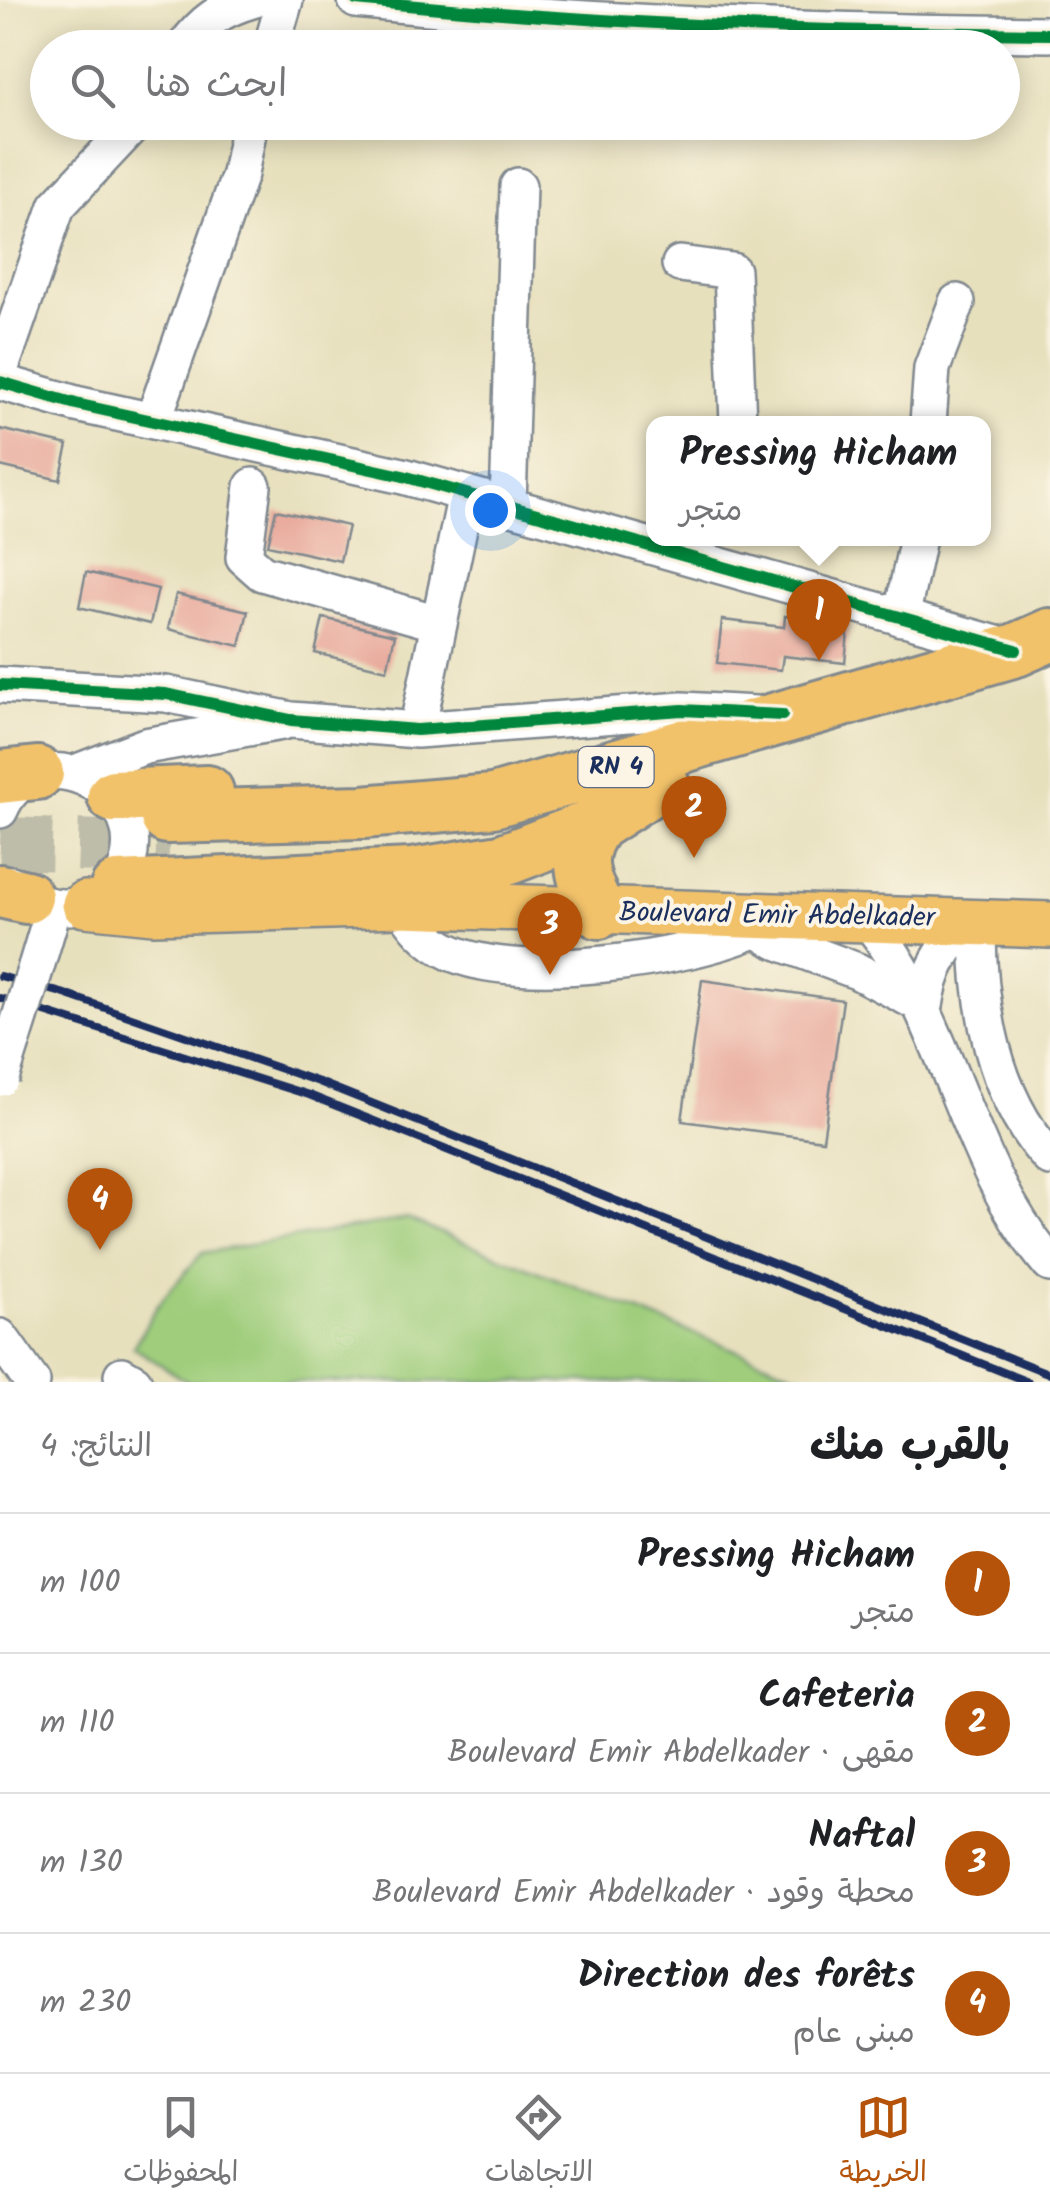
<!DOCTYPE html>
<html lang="ar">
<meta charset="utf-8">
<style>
:root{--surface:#fff;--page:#f2f2f2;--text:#202124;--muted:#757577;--line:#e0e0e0;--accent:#b45309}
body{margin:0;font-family:Kalam,"Playpen Sans Arabic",sans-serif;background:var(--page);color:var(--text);direction:rtl}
.you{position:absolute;left:490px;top:510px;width:35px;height:35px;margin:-25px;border:8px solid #fff;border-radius:50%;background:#1a73e8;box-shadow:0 0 0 15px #1a73e833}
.badge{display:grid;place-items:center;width:65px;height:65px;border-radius:50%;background:var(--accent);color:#fff;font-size:32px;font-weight:700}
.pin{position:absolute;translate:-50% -82px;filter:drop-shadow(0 2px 5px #0008)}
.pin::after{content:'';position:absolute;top:52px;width:35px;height:30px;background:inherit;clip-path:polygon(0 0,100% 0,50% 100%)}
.popup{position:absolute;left:646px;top:416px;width:345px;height:130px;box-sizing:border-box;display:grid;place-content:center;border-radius:20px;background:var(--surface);filter:drop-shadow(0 2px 8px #0005);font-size:32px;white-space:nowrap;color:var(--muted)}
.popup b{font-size:38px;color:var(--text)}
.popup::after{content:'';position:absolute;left:50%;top:100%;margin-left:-20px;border:20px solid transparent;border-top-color:var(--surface)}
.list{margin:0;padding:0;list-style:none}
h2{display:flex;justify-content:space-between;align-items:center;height:130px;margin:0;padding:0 40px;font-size:42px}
h2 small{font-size:32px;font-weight:400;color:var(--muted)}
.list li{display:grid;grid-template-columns:65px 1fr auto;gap:30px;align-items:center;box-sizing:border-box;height:140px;padding:0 40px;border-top:2px solid var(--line)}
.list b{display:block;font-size:38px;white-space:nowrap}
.list p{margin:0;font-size:32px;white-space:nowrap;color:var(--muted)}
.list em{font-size:32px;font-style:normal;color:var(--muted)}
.icon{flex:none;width:55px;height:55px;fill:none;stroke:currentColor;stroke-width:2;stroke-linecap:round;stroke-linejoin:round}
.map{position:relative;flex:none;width:1050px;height:1382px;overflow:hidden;direction:ltr}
.search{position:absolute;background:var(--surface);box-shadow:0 5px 25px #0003;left:30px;right:30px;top:30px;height:110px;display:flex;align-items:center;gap:25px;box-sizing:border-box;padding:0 35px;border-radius:55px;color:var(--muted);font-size:38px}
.sheet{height:690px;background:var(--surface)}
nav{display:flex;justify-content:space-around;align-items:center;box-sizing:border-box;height:140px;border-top:2px solid var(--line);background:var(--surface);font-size:28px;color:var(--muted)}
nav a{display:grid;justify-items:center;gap:5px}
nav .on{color:var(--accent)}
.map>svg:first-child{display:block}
</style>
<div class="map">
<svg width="1050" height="1382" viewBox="0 0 1050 1382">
<rect width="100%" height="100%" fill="#fcf5e5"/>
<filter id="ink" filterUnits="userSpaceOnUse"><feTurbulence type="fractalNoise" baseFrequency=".01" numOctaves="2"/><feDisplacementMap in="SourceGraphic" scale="20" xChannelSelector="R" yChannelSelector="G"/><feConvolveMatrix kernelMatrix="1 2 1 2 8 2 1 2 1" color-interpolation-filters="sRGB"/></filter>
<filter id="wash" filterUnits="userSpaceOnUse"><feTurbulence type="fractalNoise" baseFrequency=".0048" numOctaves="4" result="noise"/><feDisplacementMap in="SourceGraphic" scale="40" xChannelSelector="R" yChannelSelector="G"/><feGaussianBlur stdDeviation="2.25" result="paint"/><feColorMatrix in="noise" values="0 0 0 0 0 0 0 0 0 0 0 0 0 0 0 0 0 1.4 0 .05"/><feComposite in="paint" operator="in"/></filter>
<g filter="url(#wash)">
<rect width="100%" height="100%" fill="#e7e0bd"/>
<path fill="#9fcd7b" stroke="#5d7e6c" stroke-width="2.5" d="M406 1219 816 1382H188L133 1347 159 1303 202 1253Z"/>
<g id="blocks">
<path fill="#e8a99b" d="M0 429 68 445 60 480 0 466Z
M276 510 348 526 340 561 268 545Z
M86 572 158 589 150 624 79 607Z
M176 594 248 611 240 646 168 629Z
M785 616 849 623 845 663 783 656 781 670 717 663 722 620 784 627Z
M323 618 395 635 387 670 315 653Z
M702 980 843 1000 823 1140 682 1121Z"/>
</g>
</g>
<g filter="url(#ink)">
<use href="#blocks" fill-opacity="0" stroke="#81888e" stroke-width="2.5"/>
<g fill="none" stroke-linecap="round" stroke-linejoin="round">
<path stroke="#bebdaa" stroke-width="52" stroke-dasharray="52 26" stroke-linecap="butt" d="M0 843 169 848"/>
<g stroke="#81888e" stroke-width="40">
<path id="minor" d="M356 0C587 24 818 32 1050 34
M184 48C203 21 221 9 252 0
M271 48 285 0
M680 264 732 271 738 423
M0 370 57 206 136 122
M0 382 76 404 403 476 1014 649
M153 421 240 174 250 122
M928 423 932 368 957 302
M253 486 244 557 262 573 438 623
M508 505 518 186
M901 618 918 538
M0 685 166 694 291 720 417 730 682 710 756 714
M417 730 466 494
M75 773 145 746 282 722
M0 810C33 732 149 785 128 862 122 884 110 896 88 903 58 913 33 904 11 884
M401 904C414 925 428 942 450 952 519 984 686 960 754 930
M737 917 774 940 857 971 924 1006
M867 919C951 1022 963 1162 1050 1264
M978 921C977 1002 993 1098 1050 1158
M36 967 54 907
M925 1006C930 970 943 945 971 921
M0 1337 32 1382
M122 1375 134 1382"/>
</g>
<g stroke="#81888e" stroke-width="50">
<path id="major" d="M85 904 153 911 401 904 1050 925"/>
</g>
<g stroke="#81888e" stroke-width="58">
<path id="highway" d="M0 777 37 773
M114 796 207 792
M167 817 363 812 493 801 1016 650 1050 635
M597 824C572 855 582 879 599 912
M117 888 412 875 501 861 597 824 662 782
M0 891 26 897"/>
</g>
<use href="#minor" stroke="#fff" stroke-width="35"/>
<use href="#major" stroke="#f2c26a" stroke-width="45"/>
<use href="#highway" stroke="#f2c26a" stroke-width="52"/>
<path stroke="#1b2f5e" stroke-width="8" d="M0 976 62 993 319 1082 1050 1374
M0 998 309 1095 1028 1382"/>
<g stroke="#81888e" stroke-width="40" stroke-linecap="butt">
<path id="minor-bridge" d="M1 1078 36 967"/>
</g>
<use href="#minor-bridge" stroke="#fff" stroke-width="35"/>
<g stroke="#fcf5e5" stroke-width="19">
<path id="cycleway" d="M356 0C587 24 818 32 1050 34
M0 382 76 404 403 476 1016 650
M0 685 166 694 291 720 417 730 682 710 782 715"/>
</g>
<use href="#cycleway" stroke="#00873e" stroke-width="12"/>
</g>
</g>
<g text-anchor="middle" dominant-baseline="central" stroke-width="8" stroke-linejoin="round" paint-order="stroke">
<rect fill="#fcf5e5" stroke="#5e6a86" stroke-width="2.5" x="578.5" y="747" width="75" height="40" rx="8"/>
<g font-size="25" font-weight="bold" fill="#1b2f5e">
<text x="616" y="767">RN 4</text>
</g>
<g font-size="28" fill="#1b2f5e" stroke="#fcf5e5">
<text transform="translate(777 916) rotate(1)">Boulevard Emir Abdelkader</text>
</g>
</g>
</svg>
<div class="you"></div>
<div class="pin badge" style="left:819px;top:661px">1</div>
<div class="popup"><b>Pressing Hicham</b>متجر</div>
<div class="pin badge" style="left:694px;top:858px">2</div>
<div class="pin badge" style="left:550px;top:975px">3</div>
<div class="pin badge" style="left:100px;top:1250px">4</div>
<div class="search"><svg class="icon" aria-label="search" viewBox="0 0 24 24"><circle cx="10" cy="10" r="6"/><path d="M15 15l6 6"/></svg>ابحث هنا</div>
</div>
<section class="sheet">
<h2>بالقرب منك<small>النتائج: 4</small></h2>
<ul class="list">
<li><span class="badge">1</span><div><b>Pressing Hicham</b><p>متجر</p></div><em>100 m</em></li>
<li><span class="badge">2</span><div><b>Cafeteria</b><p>مقهى · Boulevard Emir Abdelkader</p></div><em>110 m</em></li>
<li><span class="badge">3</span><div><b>Naftal</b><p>محطة وقود · Boulevard Emir Abdelkader</p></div><em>130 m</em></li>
<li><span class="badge">4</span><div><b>Direction des forêts</b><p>مبنى عام</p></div><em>230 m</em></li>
</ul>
</section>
<nav>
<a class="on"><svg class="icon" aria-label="map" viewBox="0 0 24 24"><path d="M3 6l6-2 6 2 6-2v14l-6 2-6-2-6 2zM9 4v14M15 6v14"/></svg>الخريطة</a>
<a><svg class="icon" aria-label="directions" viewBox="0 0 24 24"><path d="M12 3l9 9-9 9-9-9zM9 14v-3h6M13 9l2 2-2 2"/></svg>الاتجاهات</a>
<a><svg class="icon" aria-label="saved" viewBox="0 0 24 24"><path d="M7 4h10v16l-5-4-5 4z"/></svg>المحفوظات</a>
</nav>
